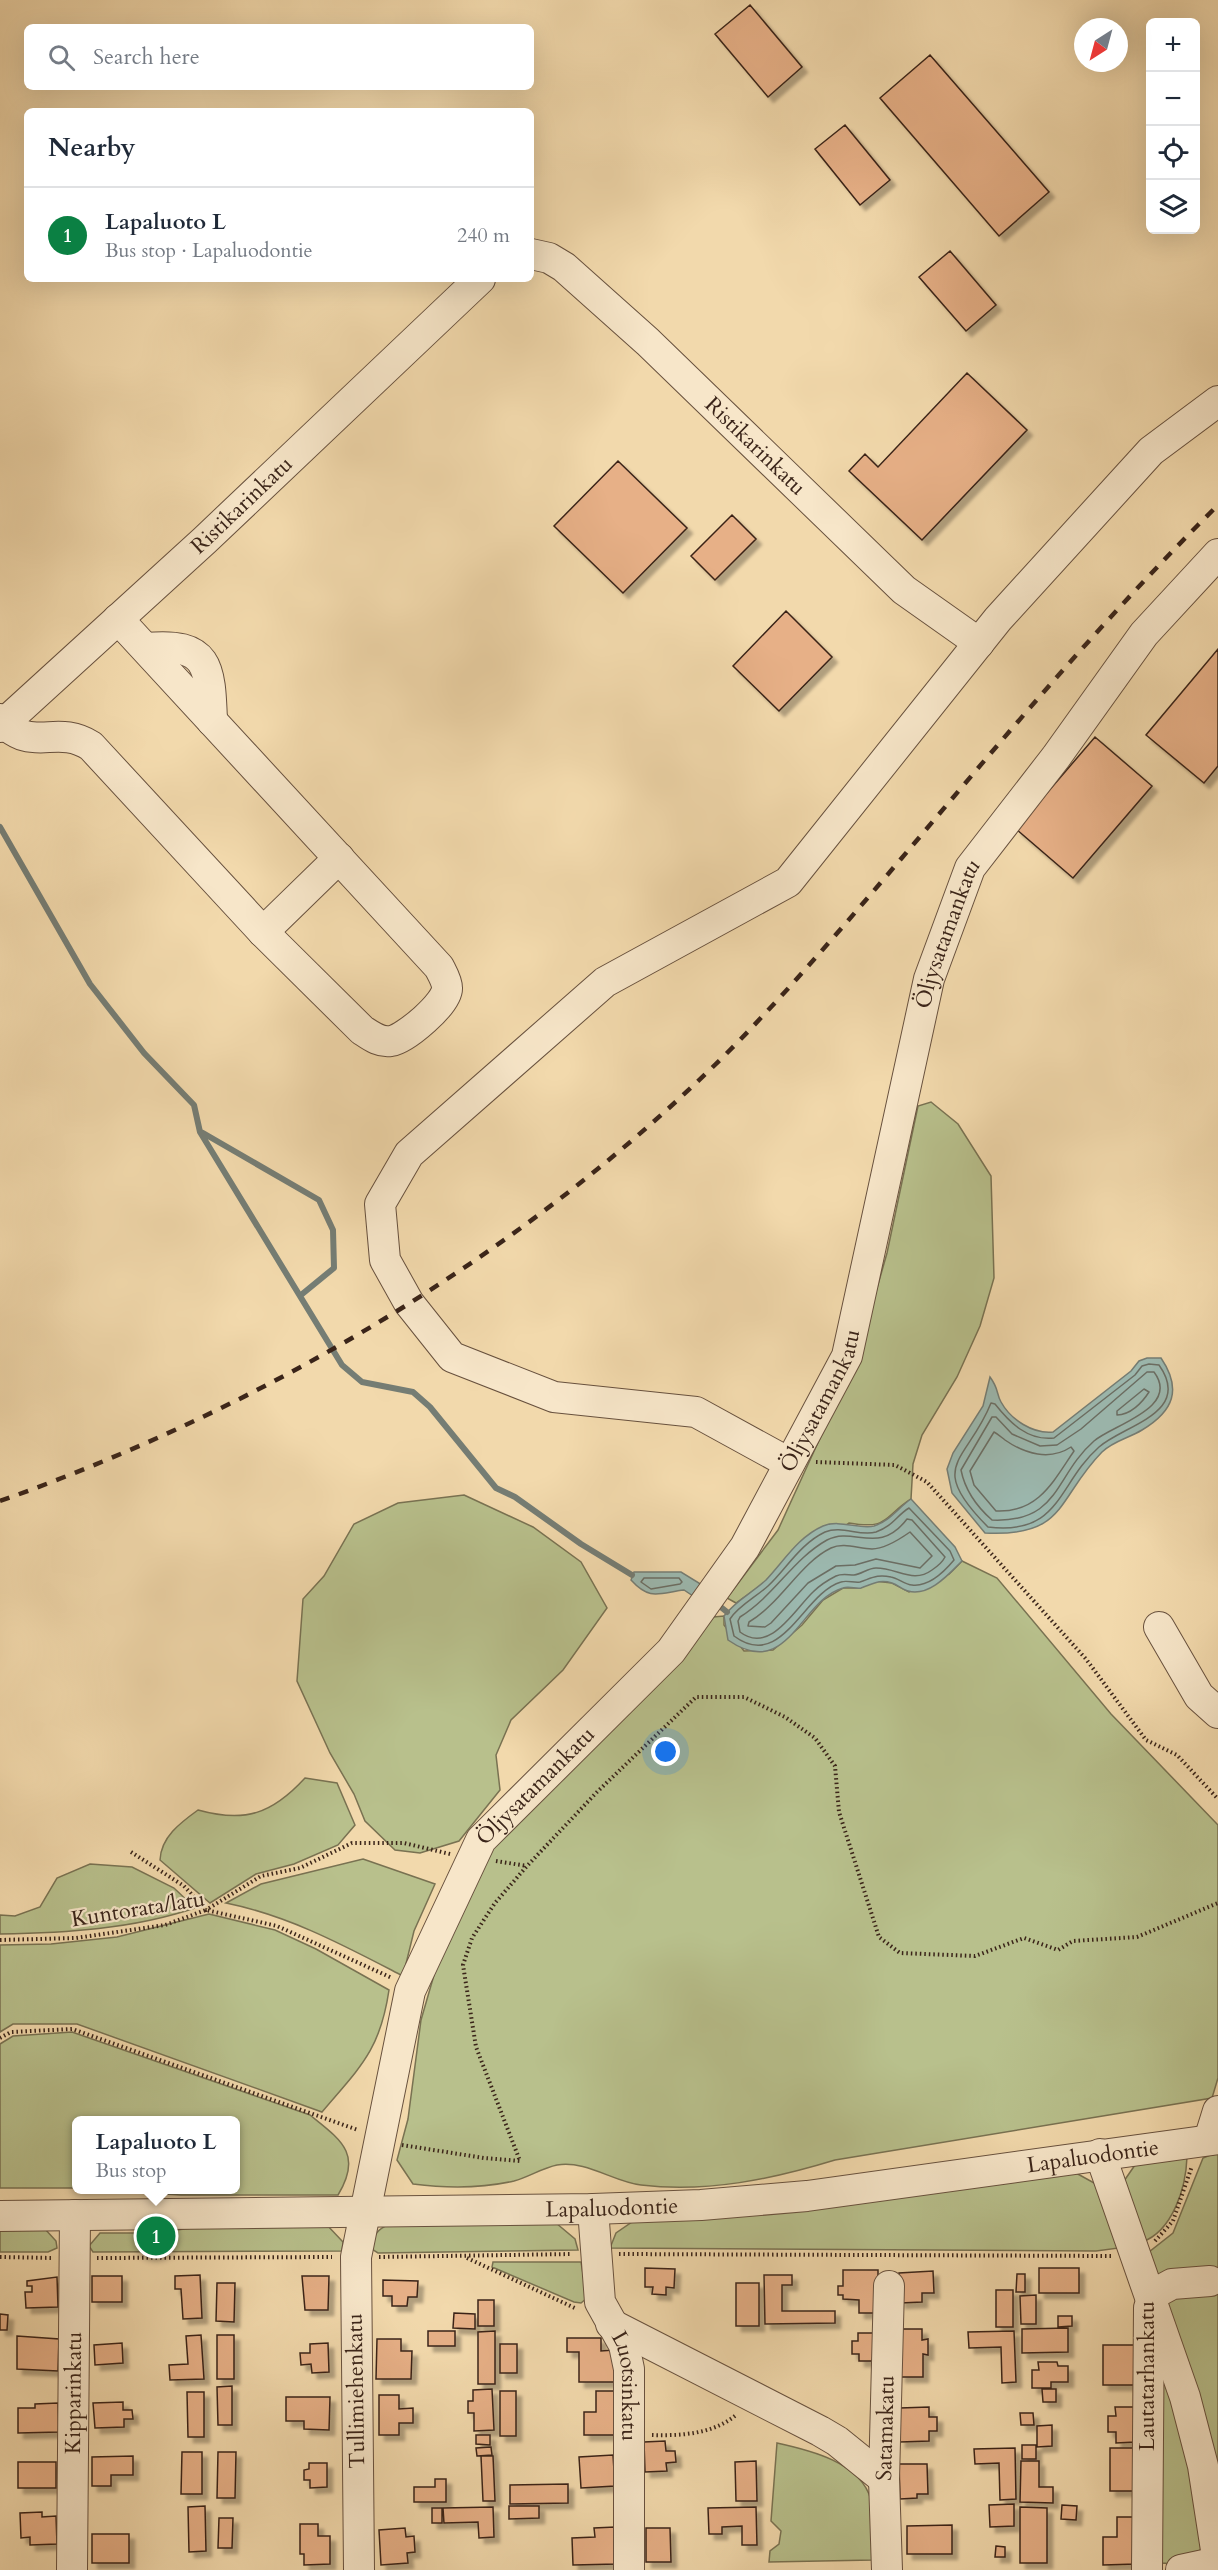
<!DOCTYPE html>
<meta charset="utf-8">
<style>
:root{--surface:#fff;--page:#f6f6f7;--text:#1f2937;--muted:#747a83;--line:#e0e1e3;--accent:#0b8043}
body{margin:0;font-family:Cardo,serif;background:var(--page);color:var(--text)}
.controls{position:absolute;right:18px;top:18px;display:grid;overflow:hidden;border-radius:9px;box-shadow:0 6px 24px #0002}
.controls button{width:54px;height:54px;display:grid;place-items:center;padding:0;border:0;border-bottom:2px solid var(--line);background:var(--surface);color:var(--text);font:30px sans-serif}
.compass{position:absolute;left:1074px;top:18px;width:54px;height:54px;border-radius:50%;background:var(--surface);box-shadow:0 6px 24px #0002;rotate:216deg}
.you{position:absolute;left:666px;top:1752px;width:21px;height:21px;margin:-15px;border:4px solid #fff;border-radius:50%;background:#1a73e8;box-shadow:0 0 0 9px #1a73e833}
.badge{display:grid;place-items:center;width:39px;height:39px;border-radius:50%;background:var(--accent);color:#fff;font-size:20px;font-weight:700}
.pin{position:absolute;translate:-50% -50%;border:3px solid #fff;box-shadow:0 2px 6px #0006}
.popup{position:absolute;left:72px;top:2116px;width:168px;height:78px;box-sizing:border-box;display:grid;place-content:center;border-radius:9px;background:var(--surface);filter:drop-shadow(0 2px 4px #0005);font-size:20px;white-space:nowrap;color:var(--muted)}
.popup b{font-size:22px;color:var(--text)}
.popup::after{content:'';position:absolute;left:50%;top:100%;margin-left:-12px;border:12px solid transparent;border-top-color:var(--surface)}
.list{margin:0;padding:0;list-style:none}
h2{display:flex;justify-content:space-between;align-items:center;height:78px;margin:0;padding:0 24px;font-size:26px}
h2 small{font-size:20px;font-weight:400;color:var(--muted)}
.list li{display:grid;grid-template-columns:39px 1fr auto;gap:18px;align-items:center;box-sizing:border-box;height:96px;padding:0 24px;border-top:2px solid var(--line)}
.list b{display:block;font-size:22px;white-space:nowrap}
.list p{margin:0;font-size:20px;white-space:nowrap;color:var(--muted)}
.list em{font-size:20px;font-style:normal;color:var(--muted)}
.icon{flex:none;width:33px;height:33px;fill:none;stroke:currentColor;stroke-width:2;stroke-linecap:round;stroke-linejoin:round}
.map{position:relative;flex:none;width:1218px;height:2570px;overflow:hidden}
.search{position:absolute;background:var(--surface);box-shadow:0 6px 24px #0002;left:24px;top:24px;width:510px;height:66px;display:flex;align-items:center;gap:15px;box-sizing:border-box;padding:0 21px;border-radius:9px;color:var(--muted);font-size:22px}
.panel{position:absolute;background:var(--surface);box-shadow:0 6px 24px #0002;left:24px;top:108px;width:510px;height:174px;border-radius:9px}
.map>svg:first-child{display:block}
</style>
<div class="map">
<svg width="1218" height="2570" viewBox="0 0 1218 2570">
<defs>
<filter id="shadow"><feDropShadow dx="5.5" dy="5.5" stdDeviation="1.5" flood-color="#0004"/></filter>
</defs>
<rect width="100%" height="100%" fill="#f2d9ac"/>
<filter id="stains"><feTurbulence type="fractalNoise" baseFrequency=".00333" numOctaves="4"/><feColorMatrix values="0 0 0 0 .2 0 0 0 0 .09 0 0 0 0 .02 0 0 0 .5 -.17"/></filter>
<radialGradient id="worn" r=".72"><stop offset=".6" stop-color="#630" stop-opacity="0"/><stop offset="1" stop-color="#630" stop-opacity=".3"/></radialGradient>
<path fill="#b8c08c" stroke="#797252" stroke-width="1.5" d="M931 1102 958 1124 991 1176 994 1278 980 1326 957 1377 922 1435 913 1464 911 1499C883 1517 889 1530 849 1523L736 1603 727 1598 778 1530 858 1355 887 1253 918 1106Z
M464 1495 533 1527 581 1562 607 1608 563 1670 511 1720 496 1755 500 1790 459 1841 420 1853 395 1850 365 1821 354 1794 330 1753 297 1681 303 1599 324 1576 354 1524 398 1503Z
M962 1561 997 1578 1111 1714 1218 1825V2078L1212 2098 835 2160C773 2179 707 2193 641 2185 614 2182 586 2160 557 2165 542 2168 529 2177 514 2181 483 2188 445 2188 413 2184L397 2160 408 2119 421 2020 454 1906 506 1824 713 1617 724 1616V1625L744 1651 773 1650 802 1625 823 1600 843 1588H860L874 1581 892 1583 909 1592 949 1574Z
M305 1778 337 1783 355 1825 338 1845 294 1864 256 1874 210 1903 160 1860C161 1837 180 1823 198 1810 245 1823 272 1814 305 1778Z
M363 1859 435 1884 414 1931 403 1976C345 1946 290 1916 226 1903L261 1884Z
M90 1864 132 1867 174 1888 195 1908C133 1929 65 1933 0 1934V1915L15 1916 40 1907 57 1878Z
M209 1914 275 1930 316 1949 389 1990C380 2051 360 2067 322 2112L77 2024H13L0 2032V1945L51 1944 117 1937Z
M72 2032 310 2115C341 2140 363 2154 338 2195H181L99 2190H236V2120H76V2188H0V2044L13 2036Z
M1218 2152V2512L1158 2275 1149 2252 1173 2233 1203 2158Z
M1187 2157C1186 2187 1173 2231 1142 2242L1124 2181 1135 2165Z
M1076 2173 1096 2184 1119 2248 1096 2251 610 2248 616 2233 635 2220Z
M556 2223 575 2239 578 2250 378 2253 370 2248C374 2235 377 2229 390 2224Z
M326 2224 343 2242 342 2251 93 2252 89 2246 100 2233H153L192 2228Z
M0 2227 45 2229 56 2241 57 2248 48 2252H0Z
M493 2262H581L587 2298 581 2303 574 2302 492 2267Z
M1155 2343 1180 2414 1202 2548C1193 2559 1176 2565 1162 2563Z
M777 2443C809 2450 861 2462 871 2500 876 2517 873 2542 873 2560L769 2562 770 2551 779 2544 781 2531 771 2521Z"/>
<path fill="#9cb9b0" stroke="#757d74" stroke-width="1.5" d="M1147 1358H1161C1182 1389 1174 1411 1142 1430 1129 1438 1113 1441 1102 1452 1056 1499 1067 1537 985 1533L952 1493 947 1469 953 1453 983 1406 990 1377C999 1389 996 1393 1001 1402 1011 1420 1033 1434 1053 1432L1131 1371 1139 1361Z
M911 1499 955 1547 962 1561C949 1574 929 1597 908 1591 903 1590 898 1585 892 1583 879 1579 873 1584 861 1588 856 1589 849 1586 843 1588 800 1600 788 1682 728 1640L724 1616C735 1601 752 1593 766 1580 784 1561 798 1537 823 1526 840 1519 860 1530 874 1526 890 1521 898 1508 911 1499Z
M634 1572H681L707 1588 699 1600 684 1590C659 1593 650 1601 631 1580Z"/>
<g fill="none" stroke-linecap="round" stroke-linejoin="round">
<path stroke="#6b6e64" stroke-width="1.5" d="M1149 1364 1159 1365C1193 1413 1124 1425 1099 1447 1057 1484 1061 1536 988 1527 925 1464 967 1463 991 1403L995 1404C1010 1423 1028 1441 1054 1438L1135 1375 1142 1366Z
M1147 1372H1154C1181 1408 1112 1425 1094 1441 1054 1476 1060 1523 992 1520 976 1506 965 1490 961 1470L992 1417H996L1012 1434 1040 1446 1057 1445 1081 1429Z
M1144 1389 1149 1392C1142 1403 1130 1415 1117 1415V1411Z
M994 1432C998 1434 1001 1437 1005 1440 1025 1454 1050 1461 1071 1447L1074 1451C1053 1482 1038 1513 996 1511L974 1485 970 1471Z
M909 1508 950 1551 954 1560C944 1572 928 1587 912 1585 905 1585 898 1578 891 1577 877 1574 872 1578 860 1582 854 1583 847 1580 841 1582 803 1593 782 1672 734 1636L730 1619C738 1606 756 1597 768 1586 787 1568 800 1544 825 1532 842 1525 860 1537 876 1532 893 1526 896 1516 909 1508Z
M907 1519 912 1520 945 1557C942 1563 938 1566 932 1570 913 1584 898 1568 876 1568 868 1568 862 1574 854 1575 848 1575 842 1573 836 1576 828 1580 819 1586 813 1592 795 1609 770 1655 740 1632L738 1621 740 1617C775 1595 793 1559 827 1540 854 1526 879 1556 907 1519Z
M910 1532 932 1556 920 1568 876 1559 855 1565 836 1566 808 1583 771 1623 765 1627 748 1626 749 1622C781 1603 800 1563 831 1548 844 1542 859 1549 872 1549 885 1549 900 1539 910 1532Z
M644 1578H679L682 1582 680 1584 651 1589 641 1582Z"/>
<path stroke="#757d74" stroke-width="6" d="M0 827 90 984 144 1053 194 1105 200 1132 342 1365 362 1382 413 1392 430 1407 496 1488 515 1497 581 1544 632 1575
M203 1133 319 1200 333 1230 334 1268 301 1295
M717 1604 727 1612"/>
</g>
<path fill="#e7b087" stroke="#3a2419" stroke-width="1.5" filter="url(#shadow)" d="M750 5 802 67 768 97 715 34Z
M930 55 1049 192 999 236 880 98Z
M845 125 890 180 860 205 815 149Z
M950 251 996 305 966 331 919 277Z
M967 373 1027 430 922 540 849 471 865 454 878 467Z
M618 461 687 528 623 593 554 526Z
M732 515 756 539 715 580 691 556Z
M786 611 832 657 779 711 733 666Z
M1218 649V766L1204 783 1146 735Z
M1095 737 1152 786 1073 878 1016 829Z
M645 2268 675 2269 674 2288 666 2287V2295L652 2294 653 2287H645Z
M1039 2268H1079V2293H1039Z
M843 2270H878V2313H859V2300L843 2299V2295H838V2286H843Z
M933 2271 934 2293H922V2302L900 2303 899 2273Z
M1017 2274H1025V2292H1016Z
M200 2275 202 2318 183 2319 181 2289H175V2276Z
M764 2275H792V2285H782V2311H835V2323L765 2324Z
M92 2276H122V2302H92Z
M302 2276H329L328 2310H305Z
M57 2277 58 2307 26 2308 25 2292H32V2286H27V2281Z
M383 2280 418 2281 417 2297H408L407 2306H392V2296H383Z
M217 2283H235L234 2322 216 2321Z
M736 2283H759V2326H736Z
M996 2290H1013V2327H996Z
M1036 2295V2324H1021L1020 2296Z
M478 2300H494V2326H478Z
M454 2313 475 2314V2329L453 2328Z
M0 2314 8 2315 7 2330H0Z
M1058 2316H1072V2326L1058 2327Z
M1068 2328V2352L1022 2353V2329Z
M900 2329H922V2340L928 2339V2355L923 2354V2377H900Z
M428 2331H455V2346H428Z
M495 2331V2384H478V2332Z
M1014 2331 1016 2382 1002 2383 1001 2347 969 2348 968 2332Z
M858 2333H877V2361H859V2354H852V2341H858Z
M201 2335 204 2379 170 2380 169 2365 188 2364 186 2336Z
M217 2335H234V2379H217Z
M17 2336 59 2339 58 2371 17 2369Z
M567 2338H601V2351L614 2350 615 2382H579V2352H567Z
M377 2339H401V2351H412L411 2379H376Z
M122 2343 123 2363 95 2365 94 2345Z
M328 2343 329 2372 312 2373 311 2364 301 2365 300 2353H310V2344Z
M500 2344H517V2373H500Z
M1103 2345H1138V2385H1103Z
M1038 2362H1057L1058 2366H1068V2382H1051V2388H1032V2370H1039Z
M232 2386V2425H218L217 2387Z
M492 2389 494 2430 474 2431V2413H468V2401H473V2390Z
M1042 2389H1056V2402H1043Z
M500 2391H516V2436H500Z
M596 2391H615L614 2435H584V2412H596Z
M187 2392H204V2437H188Z
M379 2395H399V2409L413 2408V2423H399V2435H379Z
M286 2397H330L329 2430 304 2429V2421H286Z
M123 2402V2410H132L133 2419H124V2427L95 2428 93 2403Z
M58 2403 59 2432 18 2433V2408H35V2404Z
M929 2407V2417H937V2431H929V2441L900 2442V2408Z
M1115 2407H1135V2442L1116 2443V2432H1108V2416H1116Z
M1020 2413H1033L1034 2425H1021Z
M1052 2425V2446L1037 2447V2426Z
M476 2435H490V2445L476 2444Z
M665 2441 666 2451H675L676 2462 666 2463 667 2471 645 2472 644 2442Z
M1022 2445H1036V2459H1022Z
M491 2447 492 2455 477 2456 476 2448Z
M1015 2448 1016 2499 1000 2500 999 2463 975 2464 974 2449Z
M1110 2448H1136L1137 2491H1110Z
M182 2452H202V2494H181Z
M218 2452H236L235 2498H217Z
M613 2455 615 2486 581 2488 579 2457Z
M133 2456V2475H111V2486H92V2457Z
M481 2456H493L495 2501H483Z
M756 2461 757 2501H736L735 2462Z
M1021 2461H1039V2487H1053V2503L1020 2502Z
M18 2462H56V2488H18Z
M309 2463H327V2487L310 2488V2480H304V2470L309 2469Z
M899 2464H927L928 2494H917V2498L900 2499Z
M435 2479H446V2502H414V2487H435Z
M568 2484V2503L510 2504V2485Z
M1014 2504V2526L990 2527 989 2505Z
M1062 2505 1077 2506 1076 2520 1061 2519Z
M205 2506 206 2551 189 2552 188 2507Z
M509 2506H539V2518L509 2519Z
M493 2507 494 2537 479 2538 478 2522 444 2523 443 2508Z
M756 2507 757 2545H742V2526L722 2527V2534H709L708 2508Z
M1020 2507 1047 2508V2563H1020Z
M432 2508H442V2523H432Z
M42 2512V2517L56 2516 57 2544 30 2545V2537L21 2538 20 2513Z
M1117 2517H1136V2564L1103 2565V2537H1117Z
M219 2518H233L232 2548H218Z
M300 2524H318V2536H330V2564L304 2565V2554H300Z
M952 2525V2554H907V2526Z
M615 2527 617 2564 573 2565 572 2538 595 2537 594 2528Z
M405 2528 406 2537 414 2536 415 2552 407 2553 408 2563 381 2565 379 2530Z
M646 2528H670L671 2562H646Z
M92 2534H129V2563H92Z
M996 2546 1005 2547V2557H995Z"/>
<g fill="none" stroke-linecap="round" stroke-linejoin="round">
<g stroke="#68513e" stroke-width="32">
<g id="minor">
<path id="s1" d="M531 254 549 258 564 267 648 342 904 590 979 643"/>
<path d="M146 648C209 642 210 666 212 721"/>
<path d="M0 719C33 755 55 723 91 746L263 932 362 1030C371 1036 380 1043 391 1041 405 1039 448 1003 447 988 447 981 442 973 439 967L118 619"/>
<path id="s2" d="M0 727 205 540 480 279"/>
<path d="M263 932 339 858"/>
<path d="M789 1463 696 1412 554 1397 452 1357 409 1303 385 1260 380 1204 409 1154 605 982 788 882 998 619 1151 451 1218 401"/>
<path d="M1159 1627 1199 1696 1218 1713"/>
<path d="M1209 2140 1218 2111"/>
<path d="M1100 2154 1185 2397 1203 2466 1218 2563"/>
<path id="s3" d="M593 2209 600 2302 624 2345 629 2369V2570"/>
<path id="s4" d="M0 2216 593 2209 701 2205 807 2196 1218 2139"/>
<path d="M1150 2296 1172 2284 1210 2281"/>
<path d="M611 2324 820 2431 837 2441 884 2479"/>
<path id="s5" d="M72 2570 75 2215"/>
<path id="s6" d="M359 2570 356 2257 410 1991 481 1840 671 1651 745 1547 847 1356 929 979 970 868 1056 757 1144 634 1218 554"/>
<path id="s7" d="M887 2570 884 2479 889 2286"/>
<path d="M1147 2570 1149 2308"/>
<path d="M1181 2570 1218 2562"/>
</g>
</g>
<path stroke="#3a2419" stroke-width="4" stroke-dasharray="1.5 3" stroke-linecap="butt" d="M816 1462 895 1465 927 1482 1086 1659 1146 1740 1177 1755 1218 1799
M131 1852 184 1886 206 1910 261 1876 300 1868 352 1843H404L450 1854
M496 1861 527 1866
M0 1940 76 1938 165 1925 206 1910 277 1926 392 1978
M0 2038 11 2032 72 2029 358 2130
M402 2145 484 2158 520 2161 476 2047 463 1965 472 1938 495 1903 527 1866 597 1792 696 1697H744L785 1717 815 1738 835 1766 839 1812 879 1937 900 1953 975 1956 1024 1938 1058 1950 1073 1941 1137 1937 1218 1903
M1155 2241 1173 2221 1192 2166
M619 2254 1112 2256
M0 2257 53 2258
M379 2257 572 2254
M97 2258 332 2257
M467 2258 577 2309
M652 2435C681 2436 713 2434 736 2415"/>
<use href="#minor" stroke="#f7e6c9" stroke-width="30"/>
<path stroke="#3a2419" stroke-width="4.5" stroke-dasharray="10 10" stroke-linecap="butt" d="M0 1501C271 1405 534 1248 737 1043 800 978 859 908 918 839 1015 724 1112 610 1218 505"/>
</g>
<g text-anchor="middle" dominant-baseline="central" stroke-width="4.5" stroke-linejoin="round" paint-order="stroke">
<g font-size="22" fill="#3a2419" stroke="#f7e6c9">
<text stroke="none"><textPath href="#s1" startOffset="298">Ristikarinkatu</textPath></text>
<text stroke="none"><textPath href="#s2" startOffset="328">Ristikarinkatu</textPath></text>
<text stroke="none"><textPath href="#s6" startOffset="1798">Öljysatamankatu</textPath></text>
<text stroke="none"><textPath href="#s6" startOffset="1312">Öljysatamankatu</textPath></text>
<text stroke="none"><textPath href="#s6" startOffset="828">Öljysatamankatu</textPath></text>
<text transform="translate(138 1909) rotate(-9)">Kuntorata/latu</text>
<text stroke="none"><textPath href="#s4" startOffset="1096">Lapaluodontie</textPath></text>
<text stroke="none"><textPath href="#s4" startOffset="612">Lapaluodontie</textPath></text>
<text transform="translate(1147 2376) rotate(-90)">Lautatarhankatu</text>
<text stroke="none"><textPath href="#s3" startOffset="184">Luotsinkatu</textPath></text>
<text transform="translate(356 2391) rotate(-91)">Tullimiehenkatu</text>
<text stroke="none"><textPath href="#s5" startOffset="177">Kipparinkatu</textPath></text>
<text stroke="none"><textPath href="#s7" startOffset="142">Satamakatu</textPath></text>
</g>
</g>
<rect width="100%" height="100%" filter="url(#stains)"/>
<rect width="100%" height="100%" fill="url(#worn)"/>
</svg>
<div class="controls">
<button>+</button>
<button>−</button>
<button><svg class="icon" aria-label="locate" viewBox="0 0 24 24"><circle cx="12" cy="12" r="6"/><path d="M12 2v4M12 18v4M2 12h4M18 12h4"/></svg></button>
<button><svg class="icon" aria-label="layers" viewBox="0 0 24 24"><path d="M12 4l9 5-9 5-9-5zM3 14l9 5 9-5"/></svg></button>
</div>
<svg class="compass" viewBox="-18 -18 36 36"><path d="M0-13l5 13h-10z" fill="#e53935"/><path d="M0 13l5-13h-10z" fill="#747a83"/></svg>
<div class="you"></div>
<div class="pin badge" style="left:156px;top:2236px">1</div>
<div class="popup"><b>Lapaluoto L</b>Bus stop</div>
<div class="search"><svg class="icon" aria-label="search" viewBox="0 0 24 24"><circle cx="10" cy="10" r="6"/><path d="M15 15l6 6"/></svg>Search here</div>
<section class="panel">
<h2>Nearby<small></small></h2>
<ul class="list">
<li><span class="badge">1</span><div><b>Lapaluoto L</b><p>Bus stop · Lapaluodontie</p></div><em>240 m</em></li>
</ul>
</section>
</div>
